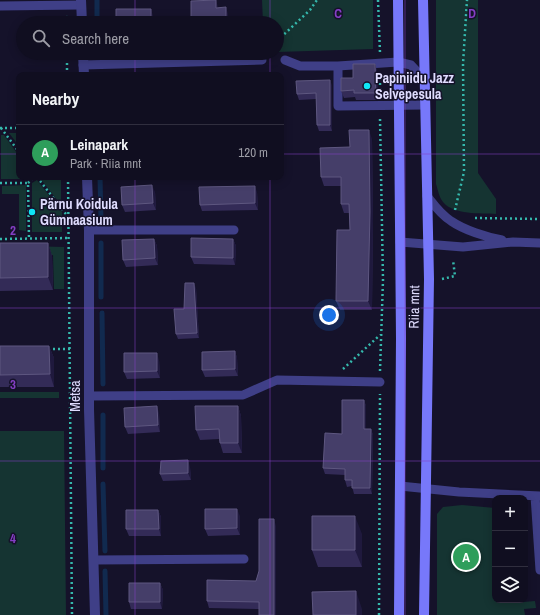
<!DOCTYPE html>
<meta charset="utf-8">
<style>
:root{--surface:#100e20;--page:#1e1c2d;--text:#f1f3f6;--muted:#9c9ca5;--line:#302e3e;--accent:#db2777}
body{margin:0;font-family:"Archivo Narrow",sans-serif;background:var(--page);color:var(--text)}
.controls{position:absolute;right:12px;bottom:12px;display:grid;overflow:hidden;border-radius:8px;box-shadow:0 2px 10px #0003}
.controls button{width:36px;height:36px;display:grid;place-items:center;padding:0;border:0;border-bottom:1px solid var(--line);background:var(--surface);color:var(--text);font:20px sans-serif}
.you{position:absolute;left:329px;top:315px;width:14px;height:14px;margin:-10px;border:3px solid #fff;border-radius:50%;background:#1a73e8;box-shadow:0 0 0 6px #1a73e833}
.badge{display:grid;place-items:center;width:26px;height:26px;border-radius:50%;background:var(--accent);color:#fff;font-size:13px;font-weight:700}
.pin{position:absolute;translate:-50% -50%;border:2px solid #fff;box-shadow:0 1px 4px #0006}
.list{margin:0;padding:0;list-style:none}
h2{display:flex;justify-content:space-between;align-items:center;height:52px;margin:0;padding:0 16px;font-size:17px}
h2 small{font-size:13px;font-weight:400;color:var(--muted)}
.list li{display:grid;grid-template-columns:26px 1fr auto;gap:12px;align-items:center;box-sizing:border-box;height:56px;padding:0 16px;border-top:1px solid var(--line)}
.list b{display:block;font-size:15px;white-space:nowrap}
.list p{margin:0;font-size:13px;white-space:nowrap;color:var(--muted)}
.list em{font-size:13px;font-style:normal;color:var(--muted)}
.icon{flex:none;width:22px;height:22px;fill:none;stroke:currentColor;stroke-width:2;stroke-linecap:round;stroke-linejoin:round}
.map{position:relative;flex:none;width:540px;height:615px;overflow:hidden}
.search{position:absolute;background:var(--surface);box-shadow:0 2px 10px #0003;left:16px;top:16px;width:268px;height:44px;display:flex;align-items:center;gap:10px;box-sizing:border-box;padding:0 14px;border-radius:22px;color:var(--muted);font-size:15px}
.panel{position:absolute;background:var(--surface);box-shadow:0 2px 10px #0003;left:16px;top:72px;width:268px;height:108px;border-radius:8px}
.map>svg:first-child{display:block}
</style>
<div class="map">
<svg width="540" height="615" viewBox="0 0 540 615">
<rect width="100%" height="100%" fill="#15122a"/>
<path fill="#153432" d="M262 0H373V49L277 52V23H263Z
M436 0H478V173L496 199V214C481 213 453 215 443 202 439 197 438 190 436 184Z
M9 133H19V146Z
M1 135H4L19 156V177H26L24 179H1Z
M39 177H61V205Z
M37 180 62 212V232H32V183Z
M26 185V231L19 230V194H2V186Z
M27 246 64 247V289H54L53 255H0V247Z
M0 392H59V398H0Z
M0 431H64L66 615H0Z
M462 505 495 508V600H524V602L535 601 536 608 524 609 525 615H437V514L443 507Z"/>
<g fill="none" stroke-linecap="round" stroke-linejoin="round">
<path stroke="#112a4f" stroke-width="5" d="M97 0V23
M97 53V55
M100 177 101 221
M101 297V243
M102 313 103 384
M103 415V468
M103 484 105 551
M105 571 106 615"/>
<path stroke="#35b9ad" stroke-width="2.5" stroke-dasharray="2 3" stroke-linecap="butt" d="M378 0 380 53
M66 16 67 23
M277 41 310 10 317 0
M67 53V75
M380 95V76
M0 128H19
M1 128 19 152
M37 177 69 218
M68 177 72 615
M0 183H28L29 239
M28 183 34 177
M455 210 464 172 463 64 467 0
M475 218 540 219
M0 239 69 238
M442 279 455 276 453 260
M48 349H70
M343 369 380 335
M380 371 383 280 380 118
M379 615 380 394"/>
<path stroke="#3f3f87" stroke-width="9" d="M0 6 81 5
M285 60 300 66H338L398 62 411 65 424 79
M83 65 262 60
M338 66V106L425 105
M427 196C434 205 441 215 451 221 464 230 486 237 502 240
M89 230H234
M400 242 463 247 513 242 540 243
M89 396 243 395 277 380 380 382
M400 486 459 492 540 496
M535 496 540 570
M94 560 244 559"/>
<path stroke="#3f3f87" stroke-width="10" d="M81 0 82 23
M83 53 84 75
M87 177 89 230V409L95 615"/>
<path stroke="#7778fa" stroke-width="10" d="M398 0 401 338 399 615
M423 0 429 279 424 615"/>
</g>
<path fill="#332b57" d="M375 64 377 71 378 100H356L355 97 344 98 341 91 353 78Z
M332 85V131H319L317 125 316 99 299 100 297 94Z
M372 139 373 221 372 310H340L336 301 350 230 349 213H344L341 204V186H324L321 177 350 147Z
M155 192 156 210 125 212 122 205Z
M257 192 258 210 202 211 200 205Z
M154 239 157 246 158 265 126 267 123 260Z
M233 239 236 246 235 265 194 264 191 257Z
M0 243H48L52 256 53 290 0 291Z
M196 288 199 338 178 339 176 334 184 309Z
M0 346H49L54 358V387H0Z
M235 351 237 358 238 376 205 377 202 370Z
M159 360 160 378 127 379 124 372Z
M364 400 366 406V429H371L373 435 372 494H354L352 486 347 487 345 480V475L325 474 323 468 342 434Z
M238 406 241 416 242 453H223L220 443 219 439 200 440 196 430Z
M159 413 160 432 128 434 125 427Z
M190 467 191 480 163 481 160 474Z
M158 510 161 517V536H129L126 529Z
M240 516V535L208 536 205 529Z
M276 526 259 609 209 608 207 601 256 581Z
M362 534V567H318L312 550Z
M160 583 163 590 162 609H131L129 602Z"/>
<path fill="#1f193d" d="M216 0 218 7 216 8Z
M226 7 228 14V23H226Z
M151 9 153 16V23H151Z
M375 64 377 71 378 100 376 93Z
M330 80 332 85V131L330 125Z
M369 130 372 139 373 221 372 310 368 301Z
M152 185 155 192 156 210 153 203Z
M255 186 257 192 258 210 255 203Z
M154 239 157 246 158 265 155 258Z
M233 239 236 246 235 265 233 258Z
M48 243 52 256 53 290 48 277Z
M194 283 196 288 199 338 197 333Z
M49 346 54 358V387L50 374Z
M235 351 237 358 238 376 235 369Z
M157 353 159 360 160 378 157 371Z
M364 400 366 406V435L364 429Z
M157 406 159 413 160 432 158 425Z
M238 406 241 416 242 453 238 443Z
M371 429 373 435 372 494 370 488Z
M188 460 190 467 191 480 188 473Z
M237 509 240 516V535L237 528Z
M158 510 161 517V536L159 529Z
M355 516 362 534V567L355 550Z
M274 519 276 526V615H274Z
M160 583 163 590 162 609 160 602Z
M356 591 362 609V615H356Z"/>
<path fill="#453e69" stroke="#5e5780" d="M216 0V8L226 7V23H191V1Z
M116 9H151V23H116Z
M353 64H375L376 93H354V90L341 91V78H353Z
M330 80V125H317L316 93 297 94 296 81Z
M349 130H369L370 212 368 301H336L337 230H350L349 204H341V177H321L320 148 350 147Z
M152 185 153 203 122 205 121 187Z
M255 186V203L200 205 199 187Z
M191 238 233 239V258L191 257Z
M154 239 155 258 123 260 122 240Z
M0 243H48V277L0 278Z
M185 283H194L197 333 176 334 174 309H184Z
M0 346H49L50 374 0 375Z
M235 351V369L202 370V352Z
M124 353H157V371L124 372Z
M342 400H364V429H371L370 488H352V480H345V469L323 468 325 433 342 434Z
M157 406 158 425 125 427 124 408Z
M195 406H238V443H220L219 429 196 430Z
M188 460V473L160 474 161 461Z
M205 509H237V528L205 529Z
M126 510H158L159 529H126Z
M312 516H355V550H312Z
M259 519H274V615H259V602L207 601V580L256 581 259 571Z
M129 583H160V602H129Z
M356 591V615H313L312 592Z"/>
<path fill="none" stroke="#853ec5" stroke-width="1" stroke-opacity="0.55" d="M135 0V23M270 0V23M405 0V615M135 53V75M270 53V75M0 154H19M281 154H540M135 177V615M270 177V615M0 308H540M0 461H540"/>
<g fill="#0fe7f7" stroke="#15122a" stroke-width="1.5">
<circle cx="367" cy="86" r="4"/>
<circle cx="32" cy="212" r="4"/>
</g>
<g text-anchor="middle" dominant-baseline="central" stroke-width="3" stroke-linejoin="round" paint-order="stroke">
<g font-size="14" font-weight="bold" fill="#dfdcfe" stroke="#15122a" text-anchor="start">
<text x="375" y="78">Papiniidu Jazz<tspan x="375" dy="16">Selvepesula</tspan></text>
<text x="40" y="204">Pärnu Koidula<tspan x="40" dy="16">Gümnaasium</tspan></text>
</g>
<g font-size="14" fill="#dfdcfe" stroke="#15122a">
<text transform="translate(414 307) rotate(-89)">Riia mnt</text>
<text transform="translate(75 396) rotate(-90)">Metsa</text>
</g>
</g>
<g font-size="13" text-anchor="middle" font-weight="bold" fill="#853ec5" stroke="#15122a" stroke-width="3" stroke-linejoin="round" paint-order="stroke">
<text x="338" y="18">C</text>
<text x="472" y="18">D</text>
<text x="13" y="235">2</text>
<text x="13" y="389">3</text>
<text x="13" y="543">4</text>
</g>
</svg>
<div class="controls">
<button>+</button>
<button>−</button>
<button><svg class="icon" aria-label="layers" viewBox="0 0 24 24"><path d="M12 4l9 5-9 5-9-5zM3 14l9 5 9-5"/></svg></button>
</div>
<div class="you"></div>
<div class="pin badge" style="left:466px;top:557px;background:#2e9e5b">A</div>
<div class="search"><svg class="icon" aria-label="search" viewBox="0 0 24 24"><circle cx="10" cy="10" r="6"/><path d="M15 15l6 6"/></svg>Search here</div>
<section class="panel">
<h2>Nearby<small></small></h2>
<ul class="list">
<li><span class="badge" style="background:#2e9e5b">A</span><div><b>Leinapark</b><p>Park · Riia mnt</p></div><em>120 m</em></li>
</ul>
</section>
</div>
